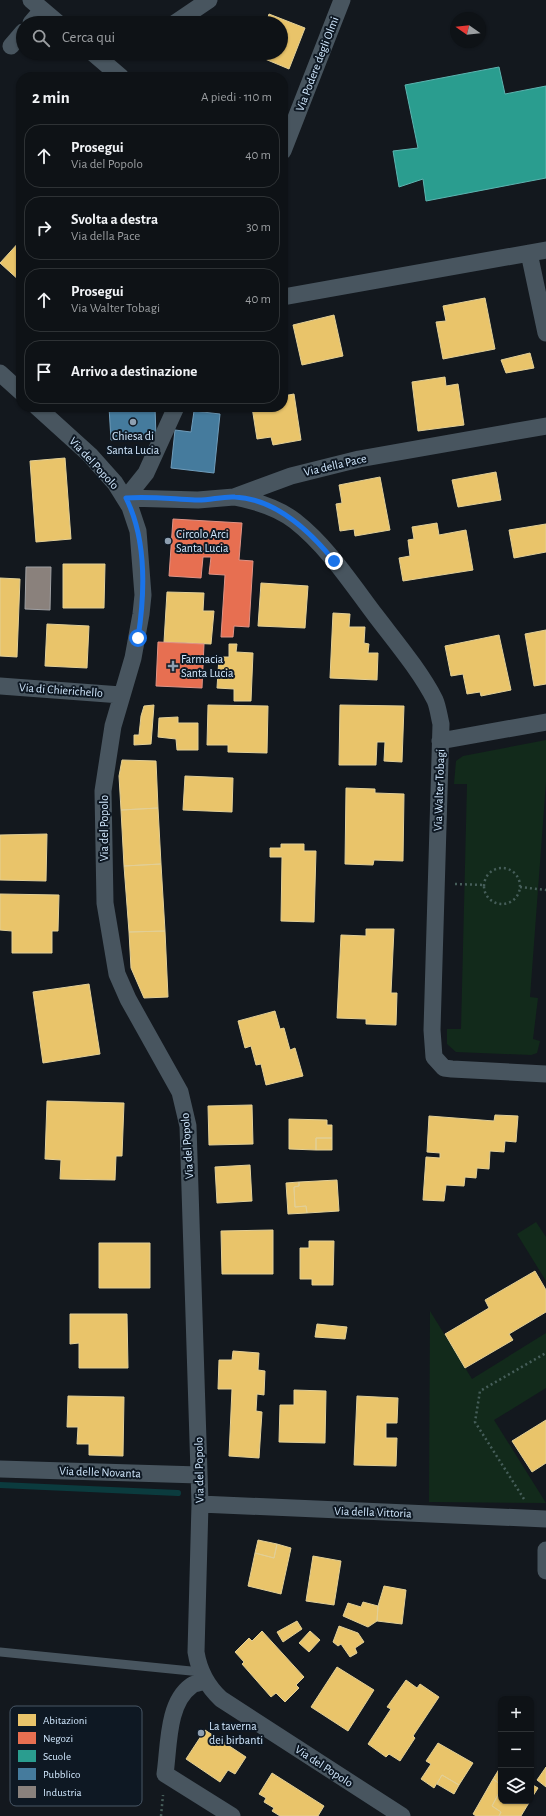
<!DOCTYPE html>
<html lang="it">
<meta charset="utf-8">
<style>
:root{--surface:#0e1216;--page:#171b1f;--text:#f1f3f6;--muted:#9b9ea1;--line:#2e3235}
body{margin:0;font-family:"Alegreya Sans",sans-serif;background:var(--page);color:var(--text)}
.controls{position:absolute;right:12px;bottom:12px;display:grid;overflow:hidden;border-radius:8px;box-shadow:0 1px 3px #0004}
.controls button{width:36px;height:36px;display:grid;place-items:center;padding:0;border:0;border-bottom:1px solid var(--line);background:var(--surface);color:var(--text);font:20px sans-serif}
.compass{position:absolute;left:450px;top:12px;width:36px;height:36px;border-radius:50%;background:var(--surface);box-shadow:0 1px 3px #0004;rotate:284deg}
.stop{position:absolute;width:12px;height:12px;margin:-9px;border:3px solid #1a73e8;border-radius:50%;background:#fff}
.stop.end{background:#1a73e8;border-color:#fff;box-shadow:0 1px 4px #0008}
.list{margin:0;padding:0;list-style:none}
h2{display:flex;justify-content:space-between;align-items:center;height:52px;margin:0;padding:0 16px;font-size:17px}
h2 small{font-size:13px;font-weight:400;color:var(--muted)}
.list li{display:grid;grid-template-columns:26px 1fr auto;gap:12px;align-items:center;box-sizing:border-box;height:64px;margin:0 8px 8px;padding:0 8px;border:1px solid var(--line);border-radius:16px}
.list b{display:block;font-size:15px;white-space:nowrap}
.list p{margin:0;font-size:13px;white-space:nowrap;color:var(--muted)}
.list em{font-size:13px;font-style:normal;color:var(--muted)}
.icon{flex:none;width:22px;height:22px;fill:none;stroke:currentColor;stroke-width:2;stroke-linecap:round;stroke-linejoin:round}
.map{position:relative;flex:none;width:546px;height:1816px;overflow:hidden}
.search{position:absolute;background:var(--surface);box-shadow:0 1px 3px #0004;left:16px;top:16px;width:272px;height:44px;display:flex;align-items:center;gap:10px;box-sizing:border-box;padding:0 14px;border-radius:22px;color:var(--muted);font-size:15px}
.panel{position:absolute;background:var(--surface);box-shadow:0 1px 3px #0004;left:16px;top:72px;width:272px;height:340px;border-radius:16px}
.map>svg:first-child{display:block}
</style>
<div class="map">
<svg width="546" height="1816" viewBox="0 0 546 1816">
<rect width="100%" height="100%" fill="#13181e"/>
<path fill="#122a1b" d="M546 740V782L530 997 538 998 533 1039 540 1041 537 1053 531 1055 456 1052 447 1044V1029H461L467 784H454L456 761 463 756Z
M536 1222 546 1237V1281L517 1234Z
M430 1311 472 1379 546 1333V1388L494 1420 546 1503 429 1502Z"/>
<path fill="#e9c46a" stroke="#e2cf96" d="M269 14 305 28 289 69 253 54V53H281V23H266Z
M21 240V282L0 263Z
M485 298 495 349 443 359 436 322 446 321 443 306Z
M334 315 343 356 302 365 293 325Z
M530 353 534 368 506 373 501 360Z
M445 377 446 386 458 384 464 425 418 431 412 382Z
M294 394 301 440 273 445 271 437 257 439 252 407H283V396Z
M65 458 71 539 36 542 30 461Z
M496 472 501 500 458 507 452 480Z
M380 477 390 530 355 536 354 529 340 531 336 504 342 503 339 485Z
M437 523 439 535 466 530 473 570 403 581 399 558 410 556 408 540 414 539 412 527Z
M546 524V552L514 558 509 530Z
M63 564H105L104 608H63Z
M0 578 20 579 17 657 0 656Z
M261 583 308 586 305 628 258 626Z
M167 592 204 593 203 611H214L211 644 164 642Z
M333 613 350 614 349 627H365L364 643 369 644 368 653H378L377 680 330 678Z
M47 624 89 626 87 668 45 666Z
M546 630V684L534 686 525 634Z
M499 635 511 690 481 696 480 692 467 694 463 674 451 676 445 646Z
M229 644H237L236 652 253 653 251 701H234V689L217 688 219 657H229Z
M154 705 151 744 134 745V735H139L141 716 144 706Z
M208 705 268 706 267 753 228 752V745H207Z
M340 705 404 706 402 762 384 761 385 742H377L376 765H339Z
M178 717V723H198V750H177L176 739 158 737 159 718Z
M122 760 156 761 158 808 121 810 119 776Z
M185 776 233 778 232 812 183 810Z
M346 788 375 789V793L404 794 403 861 374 860 373 865 345 864Z
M158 808 161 864 124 866 121 810Z
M47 834 46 881 0 880V835Z
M281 844H304V851H316L314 922 281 921 282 857H270V848H281Z
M161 864 165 931 129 932 124 866Z
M0 894 59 895 58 931H52V953H12V931L0 930Z
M366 929H394L391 993H397L396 1025 366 1024V1019L337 1018 341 935 366 936Z
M165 931 168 997 144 998 131 968 129 932Z
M89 984 100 1054 43 1063 33 992Z
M275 1011 280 1029 284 1028 290 1050 295 1048 303 1076 266 1085 261 1064 256 1065 251 1046 245 1048 238 1021Z
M47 1101 124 1103 122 1156H116L115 1180 60 1179 61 1160 45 1159Z
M252 1105 253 1144 209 1145 208 1106Z
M495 1115 518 1116 516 1142 505 1141 504 1152 490 1151 489 1169 477 1168 476 1178 465 1177 464 1186 446 1185 444 1201 423 1200 426 1157 440 1158V1153L427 1152 429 1116 494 1121Z
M289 1119 327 1120V1125H332V1138H316V1150L289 1149Z
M316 1138H332V1150H316Z
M250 1165 252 1201 217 1203 215 1167Z
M337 1180 339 1211 307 1213 306 1206 295 1207 294 1187 299 1186V1182Z
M299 1182V1186L294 1187 295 1207 306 1206 307 1213 288 1214 286 1183Z
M273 1230V1274H222L221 1231Z
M309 1241H334L333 1285H312V1279H300V1248H309Z
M99 1243H150V1288H99Z
M535 1271 546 1290V1312L509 1334 513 1340 465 1368 445 1334 489 1308 485 1300Z
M70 1314H127L128 1368H79V1343L70 1344Z
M317 1324 347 1327 345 1339 315 1337Z
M233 1351 259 1353 258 1370 265 1371 264 1395 257 1394 256 1411 262 1412 259 1458 229 1456 232 1389H218L219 1360H232Z
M294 1390 326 1391 325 1443 279 1442 280 1405H294Z
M68 1396 124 1397 123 1456 89 1455V1444H77L78 1427H67Z
M357 1396 398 1398 397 1423H386V1438H397L396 1466 354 1465Z
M546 1420V1463L532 1472 512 1441Z
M258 1540 277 1544 274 1558 255 1553Z
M277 1544 291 1548 281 1594 248 1586 255 1553 274 1558Z
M313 1556 341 1561 334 1605 306 1601Z
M384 1586 406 1590 402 1624 377 1621 378 1606Z
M363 1602 378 1606 377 1621 368 1627 343 1616 348 1603 361 1607Z
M297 1621 302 1629 283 1642 277 1632Z
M339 1626 358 1633 364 1642 355 1648 357 1653 350 1657 341 1644 338 1646 333 1642Z
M262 1631 304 1677 296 1685 299 1688 285 1702 276 1693 271 1697 242 1664 244 1662 235 1652 249 1638 252 1641Z
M310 1631 320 1640 309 1652 299 1643Z
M337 1667 374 1690 348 1731 311 1707Z
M406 1680 417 1688 420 1684 439 1697 413 1736 415 1738 400 1761 389 1754 386 1757 368 1744 391 1709 387 1707Z
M205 1730 246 1757 235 1774 228 1770 220 1782 186 1759Z
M438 1743 473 1763 459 1785 442 1775 434 1788 421 1779 431 1764 426 1761Z
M501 1766V1785L493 1779Z
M546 1767V1787L537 1780Z
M272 1773 324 1806 318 1816H280L272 1811 274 1808 264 1802 266 1798 259 1794Z
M442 1775 459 1785 454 1794 437 1784Z
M493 1779 501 1785V1789L492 1806 501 1812 499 1816H476L473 1814Z
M531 1784 538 1788 531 1799Z
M501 1789V1801H530L521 1816H499L501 1812 492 1806Z"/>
<path fill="#e76f51" stroke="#e09385" d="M173 519 242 523 239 560 253 561 249 627 234 626 233 637H221L225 575 209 574 211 557H203L201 578 169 576Z
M158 642 204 644 202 688 156 686Z"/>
<path fill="#2a9d8f" stroke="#5cb4b0" d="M499 67 505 94 546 86V178L426 201 423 179 399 187 393 151 418 148 405 85Z"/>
<path fill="#457b9d" stroke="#6f9cba" d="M109 407H155L156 437 111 440Z
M194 411 220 414 214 473 171 468 175 430 191 432Z"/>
<path fill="#8a817c" stroke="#9fa0a3" d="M26 567H51L50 610 25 609Z"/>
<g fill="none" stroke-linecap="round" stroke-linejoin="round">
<path stroke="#0b3b3e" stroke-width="6" d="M0 1485 178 1493"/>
<path stroke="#465e5a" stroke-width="2.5" stroke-dasharray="2 3" stroke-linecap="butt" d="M484 886a18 18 0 1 1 36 0a18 18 0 1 1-36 0Z
M455 884 484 885
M520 887 546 890
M524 1499 475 1422 480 1391 546 1353
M161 1816 163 1795"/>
<path stroke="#48555f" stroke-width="9" d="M0 1652 201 1672"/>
<path stroke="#48555f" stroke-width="17" d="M31 0 58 23
M31 23 42 10
M175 23 209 0
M11 46 23 32
M93 53 121 77
M283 151 342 0
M529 253 546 333
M283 297 546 250
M0 373 21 392
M37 407 90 455 115 483 130 507 138 531 143 595 141 614 133 658 113 726 103 791 105 903 117 974 128 999 180 1092 188 1126 200 1504 196 1652C199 1671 207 1686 221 1699L402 1816
M234 497C256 501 277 507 295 521 328 547 351 583 376 616 395 641 421 672 435 700 438 707 439 716 441 724L432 1030 434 1057 444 1068 452 1069 546 1074
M126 498 198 500 234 497 291 476 359 459 546 426
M126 498 146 473 176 407
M0 686 121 695
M440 741 546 722
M0 1469 199 1475
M200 1504 546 1519
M546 1550V1571
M205 1681C201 1683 194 1683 191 1686 167 1703 169 1747 165 1774L232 1816"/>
</g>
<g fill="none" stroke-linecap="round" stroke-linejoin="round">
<path stroke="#1a73e8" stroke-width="5" d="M138 638C145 593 147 540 126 498 148 496 172 499 195 500 208 501 222 496 235 497 276 499 309 530 334 561"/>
</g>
<g fill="#8e9fb0" stroke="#0e1823" stroke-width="1.5">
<circle cx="133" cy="422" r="4"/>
<circle cx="168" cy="541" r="4"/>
<path d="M171 660h4v4h4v4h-4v4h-4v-4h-4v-4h4z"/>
<circle cx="201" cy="1733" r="4"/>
</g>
<g text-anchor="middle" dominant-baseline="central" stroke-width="4" stroke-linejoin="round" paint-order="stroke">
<g font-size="12" fill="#d1e8fe" stroke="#0e1823">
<text transform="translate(317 64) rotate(-69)">Via Podere degli Olmi</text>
<text transform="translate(94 463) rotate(47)">Via del Popolo</text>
<text transform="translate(335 465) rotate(-13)">Via della Pace</text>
<text transform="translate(61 690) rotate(4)">Via di Chierichello</text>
<text transform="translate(439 790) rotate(-88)">Via Walter Tobagi</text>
<text transform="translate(104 828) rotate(-90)">Via del Popolo</text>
<text transform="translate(187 1146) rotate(-94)">Via del Popolo</text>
<text transform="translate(199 1470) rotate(-91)">Via del Popolo</text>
<text transform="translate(100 1472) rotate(2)">Via delle Novanta</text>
<text transform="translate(373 1512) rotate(2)">Via della Vittoria</text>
<text transform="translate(324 1766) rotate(33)">Via del Popolo</text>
</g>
<g font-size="12" fill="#d1e8fe" stroke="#0e1823" text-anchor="start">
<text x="133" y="436" text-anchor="middle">Chiesa di<tspan x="133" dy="14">Santa Lucia</tspan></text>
<text x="176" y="534">Circolo Arci<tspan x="176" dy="14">Santa Lucia</tspan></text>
<text x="181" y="659">Farmacia<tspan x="181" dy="14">Santa Lucia</tspan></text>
<text x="209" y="1726">La taverna<tspan x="209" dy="14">dei birbanti</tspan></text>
</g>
</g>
<rect x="10" y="1706" width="132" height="100" rx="6" fill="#0e1823" stroke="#485665" stroke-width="1"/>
<rect x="18" y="1714" width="18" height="12" fill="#e9c46a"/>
<rect x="18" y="1732" width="18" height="12" fill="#e76f51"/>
<rect x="18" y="1750" width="18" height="12" fill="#2a9d8f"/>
<rect x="18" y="1768" width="18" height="12" fill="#457b9d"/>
<rect x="18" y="1786" width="18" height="12" fill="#8a817c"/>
<g font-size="11" fill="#d1e8fe">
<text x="43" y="1724">Abitazioni</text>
<text x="43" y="1742">Negozi</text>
<text x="43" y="1760">Scuole</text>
<text x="43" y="1778">Pubblico</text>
<text x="43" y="1796">Industria</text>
</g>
</svg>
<div class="controls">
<button>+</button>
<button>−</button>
<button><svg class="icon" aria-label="layers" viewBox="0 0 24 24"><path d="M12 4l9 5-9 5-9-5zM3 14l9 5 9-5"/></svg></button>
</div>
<svg class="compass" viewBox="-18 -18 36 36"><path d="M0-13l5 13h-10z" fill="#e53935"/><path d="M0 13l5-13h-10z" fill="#9b9ea1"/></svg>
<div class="stop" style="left:138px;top:638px"></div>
<div class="stop end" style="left:334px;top:561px"></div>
<div class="search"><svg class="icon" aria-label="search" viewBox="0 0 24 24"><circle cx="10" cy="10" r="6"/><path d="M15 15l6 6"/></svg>Cerca qui</div>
<section class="panel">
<h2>2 min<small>A piedi · 110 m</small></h2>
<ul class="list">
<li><svg class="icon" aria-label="ahead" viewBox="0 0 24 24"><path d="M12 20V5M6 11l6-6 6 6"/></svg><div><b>Prosegui</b><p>Via del Popolo</p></div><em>40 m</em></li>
<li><svg class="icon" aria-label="right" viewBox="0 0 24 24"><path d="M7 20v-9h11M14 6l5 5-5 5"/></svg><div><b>Svolta a destra</b><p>Via della Pace</p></div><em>30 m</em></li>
<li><svg class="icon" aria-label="ahead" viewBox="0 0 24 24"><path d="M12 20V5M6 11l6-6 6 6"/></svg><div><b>Prosegui</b><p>Via Walter Tobagi</p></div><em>40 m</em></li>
<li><svg class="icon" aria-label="arrive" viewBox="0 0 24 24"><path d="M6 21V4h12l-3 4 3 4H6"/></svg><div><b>Arrivo a destinazione</b></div></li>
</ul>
</section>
</div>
